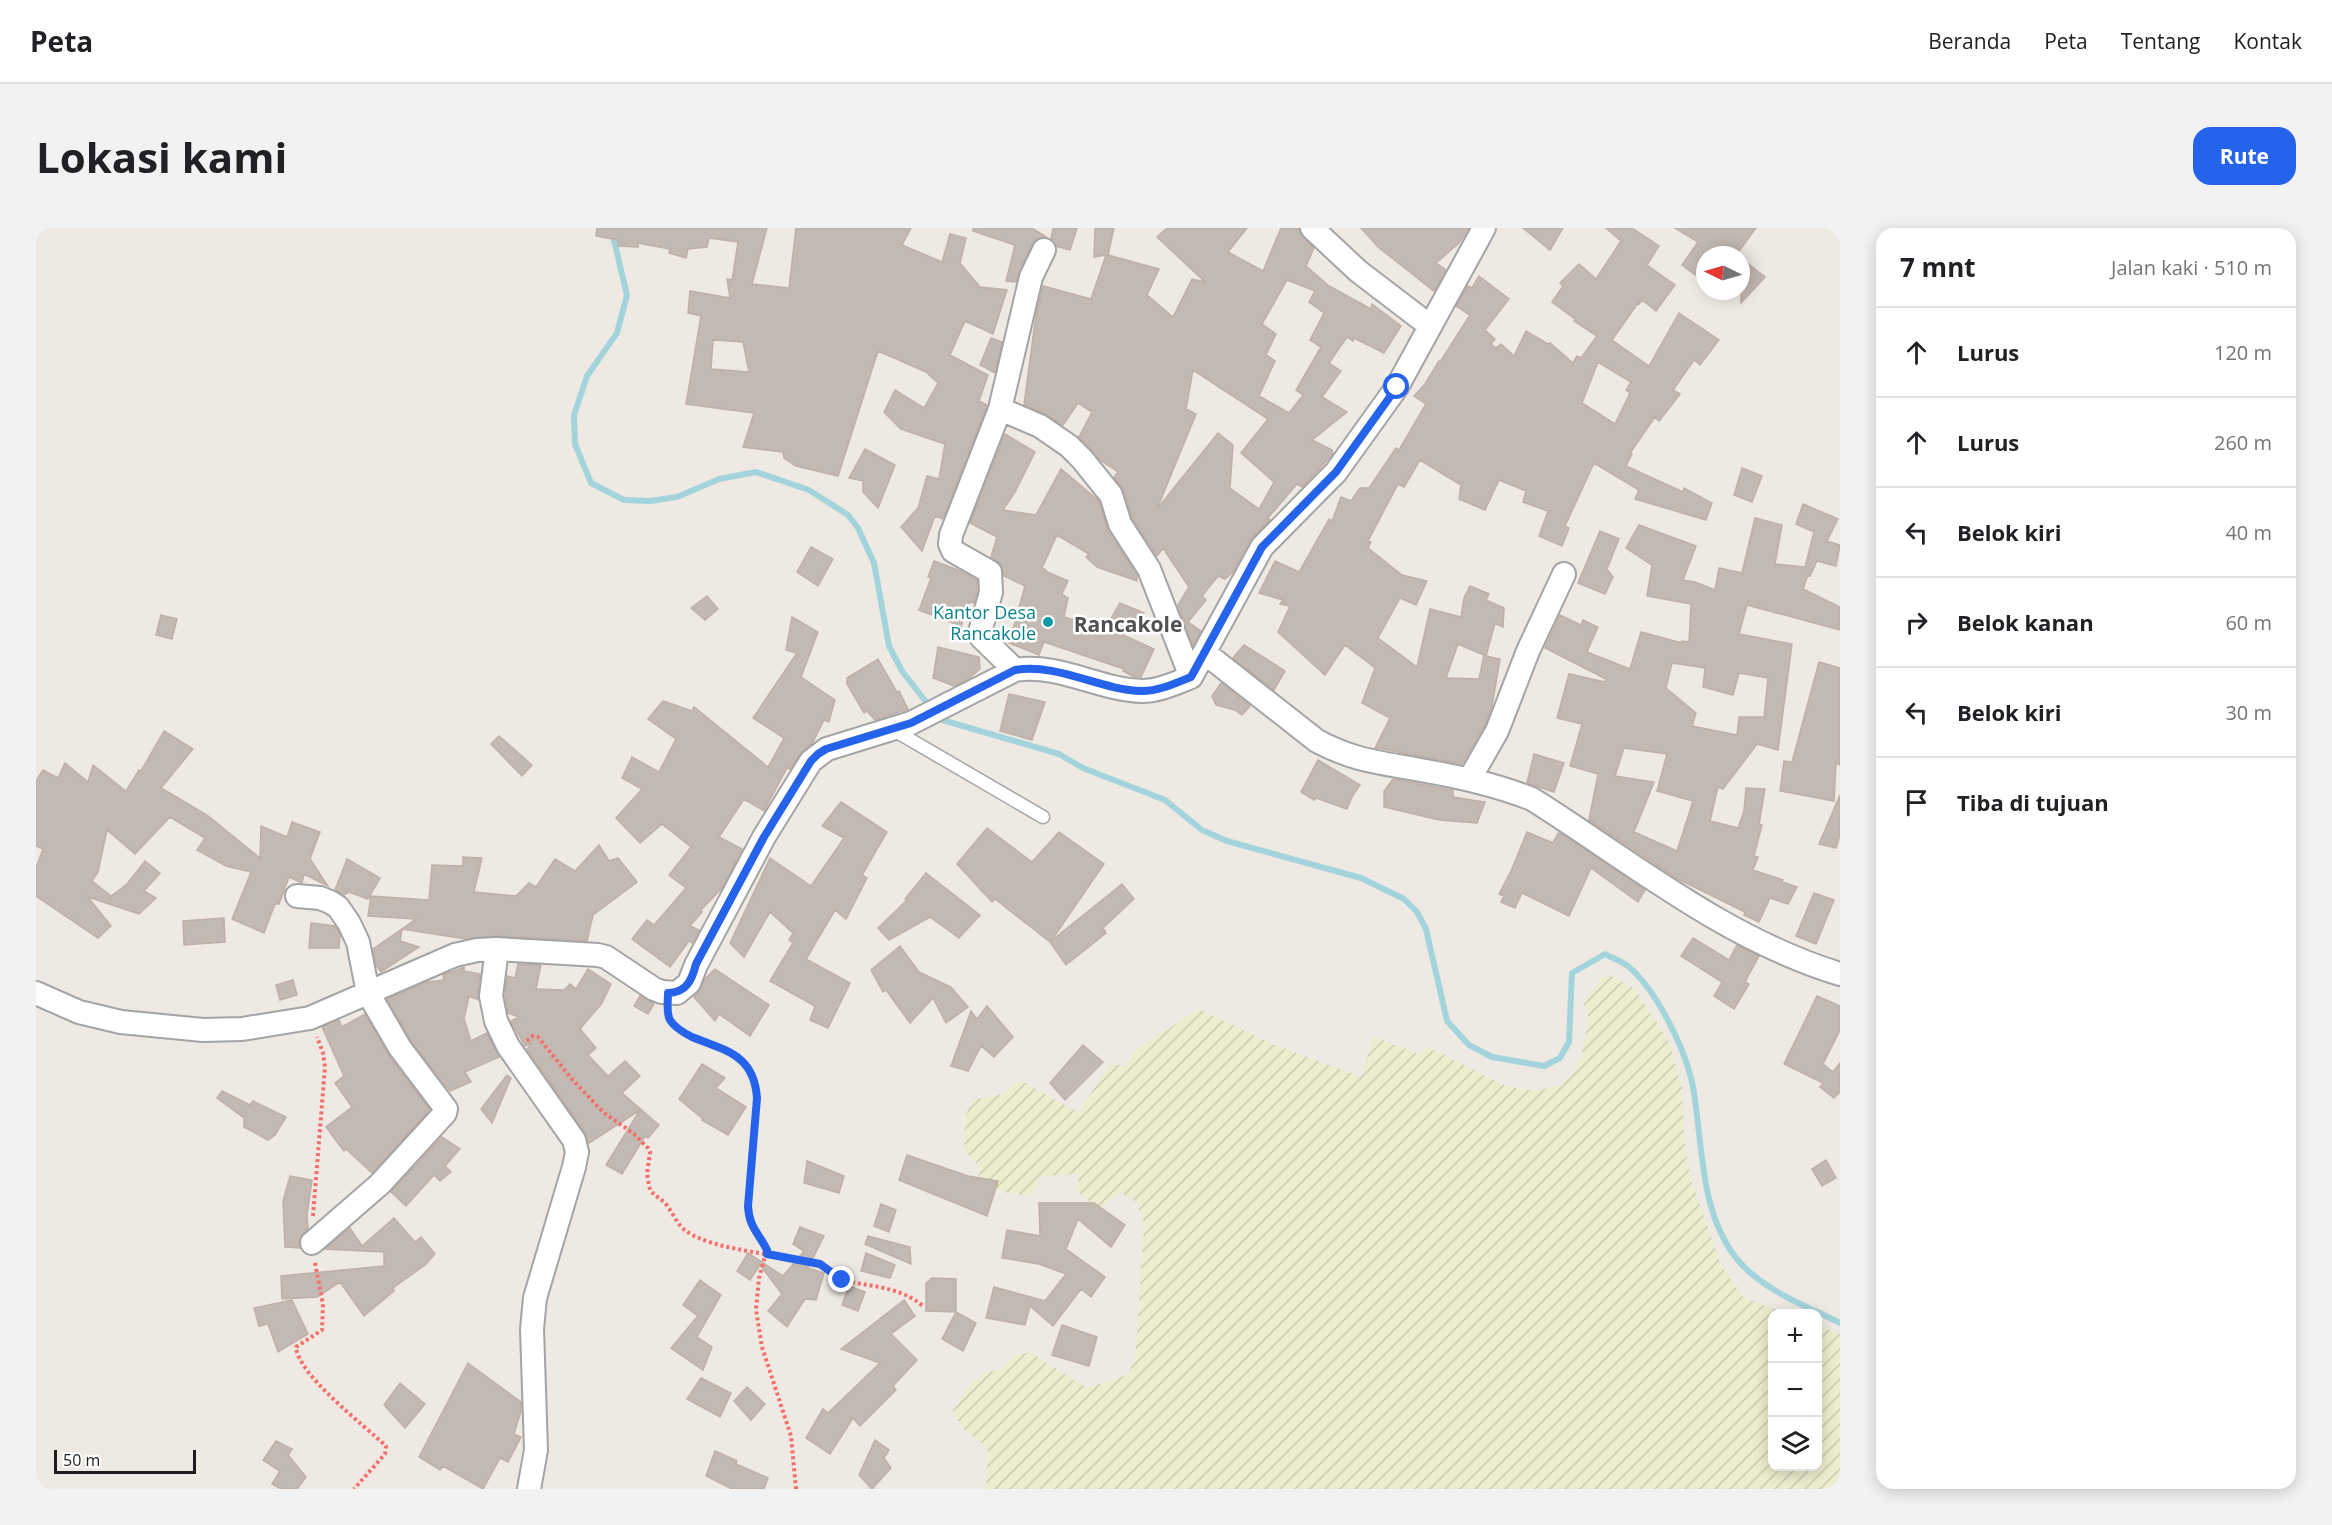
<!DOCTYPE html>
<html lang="id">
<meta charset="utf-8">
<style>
:root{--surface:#fff;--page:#f2f2f2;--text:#202124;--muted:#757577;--line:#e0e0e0;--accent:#2563eb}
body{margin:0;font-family:"Open Sans",sans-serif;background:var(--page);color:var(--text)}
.controls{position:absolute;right:18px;bottom:18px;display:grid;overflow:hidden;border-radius:12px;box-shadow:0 3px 15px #0003}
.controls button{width:54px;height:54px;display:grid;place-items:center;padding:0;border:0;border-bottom:2px solid var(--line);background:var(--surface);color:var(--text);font:30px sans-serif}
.compass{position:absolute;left:1660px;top:18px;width:54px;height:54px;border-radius:50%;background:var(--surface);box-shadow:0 3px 15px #0003;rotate:275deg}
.scale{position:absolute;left:18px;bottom:15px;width:142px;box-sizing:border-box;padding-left:6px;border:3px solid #1d1d1d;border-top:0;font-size:16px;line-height:21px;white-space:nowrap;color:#1d1d1d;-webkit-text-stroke:4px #fff;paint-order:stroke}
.stop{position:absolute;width:18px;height:18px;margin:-14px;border:4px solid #2563eb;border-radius:50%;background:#fff}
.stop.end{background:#2563eb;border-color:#fff;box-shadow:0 2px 6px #0008}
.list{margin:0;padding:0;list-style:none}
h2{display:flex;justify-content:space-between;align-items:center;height:78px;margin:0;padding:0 24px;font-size:26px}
h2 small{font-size:20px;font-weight:400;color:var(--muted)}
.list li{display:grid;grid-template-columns:39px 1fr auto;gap:18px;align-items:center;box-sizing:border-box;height:90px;padding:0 24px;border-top:2px solid var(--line)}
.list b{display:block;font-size:22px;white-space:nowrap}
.list em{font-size:20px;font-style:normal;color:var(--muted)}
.icon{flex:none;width:33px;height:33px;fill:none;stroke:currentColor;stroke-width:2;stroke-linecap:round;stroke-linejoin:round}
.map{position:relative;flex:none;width:1804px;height:1261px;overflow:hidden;border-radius:18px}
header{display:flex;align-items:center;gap:36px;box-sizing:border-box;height:84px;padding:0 30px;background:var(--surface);border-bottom:2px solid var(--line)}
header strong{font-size:28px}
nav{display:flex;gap:33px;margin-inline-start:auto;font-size:21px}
.intro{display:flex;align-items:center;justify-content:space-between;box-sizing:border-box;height:144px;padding:0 36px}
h1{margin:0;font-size:42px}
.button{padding:15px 27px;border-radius:18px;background:var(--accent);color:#fff;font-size:21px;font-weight:700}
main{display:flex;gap:36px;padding:0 36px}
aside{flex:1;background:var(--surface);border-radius:18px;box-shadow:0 3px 15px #0003}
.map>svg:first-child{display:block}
</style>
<header>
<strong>Peta</strong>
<nav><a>Beranda</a><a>Peta</a><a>Tentang</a><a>Kontak</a></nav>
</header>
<div class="intro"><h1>Lokasi kami</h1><a class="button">Rute</a></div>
<main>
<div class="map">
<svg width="1804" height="1261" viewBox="0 0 1804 1261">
<defs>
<pattern id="farmland-furrows" width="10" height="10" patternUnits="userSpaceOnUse" patternTransform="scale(1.5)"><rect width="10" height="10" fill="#edecce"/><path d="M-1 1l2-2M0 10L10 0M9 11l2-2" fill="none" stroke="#cbcab0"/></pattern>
</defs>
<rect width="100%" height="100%" fill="#eeeae3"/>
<path fill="url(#farmland-furrows)" d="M1575 748 1599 761 1633 814 1646 859 1648 910 1654 949 1685 1037 1708 1070 1750 1085 1736 1086V1238H1782V1097L1804 1106V1261H950L952 1224 948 1217 927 1201 917 1183 933 1158 946 1146 964 1142 977 1129 994 1124 1051 1160 1091 1147 1099 1132 1108 999 1107 990 1100 974 1084 964 1064 981 1041 964 1043 946 1006 948 994 968 972 965 943 954 942 937 930 924 928 915 929 888 937 872 966 866 984 852 1043 885 1073 836 1090 838 1099 823 1162 781 1239 817 1325 849 1338 809 1383 826 1392 819 1465 856 1486 862H1506L1523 857 1537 846 1545 829 1552 793V783L1547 776 1566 750Z"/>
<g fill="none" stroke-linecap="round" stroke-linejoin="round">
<path stroke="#a4d4db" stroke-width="6" d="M575 0 591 67 581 105 551 148 538 187 539 216 555 255 588 272 614 273 641 269 683 251 720 244 773 262 812 287 822 300 838 335 853 418 866 443 894 479
M900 487 903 491 1023 526 1047 540 1129 572 1166 602 1191 613 1325 650 1368 671 1381 684 1390 701 1411 793 1433 817 1456 829 1508 838 1524 830 1533 814 1536 745 1569 726C1576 730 1586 733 1593 739 1621 763 1650 822 1657 859 1667 915 1663 982 1700 1030 1726 1062 1768 1077 1804 1095"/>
</g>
<path fill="#c3b9b3" stroke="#c0afa6" stroke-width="1.5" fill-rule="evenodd" d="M561 0H731L716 56 753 60 760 0H875L866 17 906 34 914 6 930 10 924 35 944 59 971 62 957 106 929 93 914 127 952 147 943 173 951 177 907 291 899 288 886 323 865 299 882 280 891 248 903 251 909 216 865 201 848 184 859 162 888 180 902 155 890 144 842 123 802 248 760 238 748 230 747 224 707 219 718 185 650 176 665 88 652 85 654 63 694 70 691 51 696 52 702 14 673 10 671 19 652 21 650 30 633 25 634 21 602 15V19L582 18V12L560 8ZM677 112 707 114 713 144 675 141Z
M937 0H996L1010 9 1001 11 996 16 980 54 970 53 979 17 937 3Z
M1017 0H1041L1034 22 1020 18 1015 11Z
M1059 0H1078L1072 27 1123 41 1111 67 1137 89 1156 51 1169 54 1121 9 1131 0H1211L1192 24 1227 43 1245 0H1263L1266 9 1278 20 1270 38 1293 58 1335 81 1336 76 1365 98 1348 125 1318 110 1317 113 1311 109 1293 135 1305 143 1286 169 1311 184 1276 212 1296 222 1297 226 1266 259 1261 256 1232 290 1234 292 1214 312 1197 344 1189 351 1182 348 1166 368 1170 372 1152 394 1165 403 1157 417 1142 377 1153 359 1127 320 1121 328 1096 290 1088 263 1078 249 1082 244 1064 232 1043 209 1056 184 1042 175 1027 197 1009 186 988 177 1000 87 1007 58 1055 71 1070 27 1058 29ZM1251 52 1279 63 1273 74 1288 85 1274 112 1285 119 1260 162 1267 167 1253 185 1223 168 1239 133 1230 127 1240 106 1226 96ZM1157 142 1232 191 1205 225 1238 254 1223 281 1194 260 1197 217 1182 205 1121 281 1160 186 1150 181Z
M1325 0H1433L1423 15 1400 35 1410 42 1398 63 1342 19Z
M1487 0H1527L1514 22Z
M1570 0H1596L1623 18 1611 37 1639 57 1620 83 1606 72 1603 76 1602 75 1576 112 1613 138 1643 85 1683 112 1664 137 1658 132 1637 162 1644 166 1623 193 1619 189 1594 225 1596 226 1590 238 1647 264 1648 260 1676 275 1670 292 1599 271 1603 262 1558 235 1529 298 1533 300 1526 318 1503 308 1512 283 1487 274 1490 263 1463 252 1449 282 1423 271 1425 257 1384 232 1368 259 1362 256 1332 313 1335 314 1332 320 1366 347 1391 353 1380 377 1364 370 1342 410 1381 439 1394 381 1425 389 1428 370 1434 358 1453 366 1450 372 1468 380 1467 399 1459 395 1450 428 1464 431 1456 478 1449 497 1426 536 1342 520H1339L1354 490 1326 475 1339 440 1309 417 1289 447 1242 404 1254 378 1244 376 1247 372 1223 365 1239 333 1263 344 1293 291 1296 293 1305 269 1315 273 1324 260H1333L1360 220 1363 222 1390 176 1378 168 1389 156 1403 133 1404 134 1434 87 1420 78 1432 58 1436 60 1443 48 1473 71 1449 102 1459 111 1455 116 1460 120 1465 116 1478 128 1490 103 1512 116 1514 115 1537 135 1541 128 1545 130 1561 108 1538 93 1539 91 1516 74 1527 58 1524 55 1543 36 1560 51 1585 13ZM1562 134 1595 154 1590 162 1594 165 1579 196 1546 175ZM1422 416 1450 428 1448 427 1443 451 1410 450Z
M1639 0H1720L1700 27H1669V36L1661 48 1646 37 1662 14Z
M1705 30 1729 49 1705 75Z
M955 110 966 114 959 145 944 137Z
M969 206 999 224 979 264 967 282 1000 287 1025 241 1063 273 1072 303 1101 347V353L1061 339 1050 329 1053 326 1021 307 1006 340 1010 342 1009 343 1032 353 1026 366 1032 370 1028 389 1069 401 1084 375 1108 385 1087 407 1118 421 1105 449H1098L1087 443 1088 441 1008 414 1003 427 973 415 989 358 968 348 965 336 955 329 961 309 934 295Z
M829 221 859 237 842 280 827 264V253L813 250Z
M1706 240 1726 248 1716 274 1698 267Z
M1767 276 1802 291 1791 313 1804 317 1800 338 1781 333 1774 348 1772 347 1767 361 1804 379V402L1711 377 1703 406 1756 416 1742 522 1721 516 1687 561 1682 559 1674 593 1702 600 1708 583 1710 560 1729 561 1723 596 1726 597 1718 628 1722 629 1717 642 1747 652 1746 654 1761 659 1752 676 1734 670 1723 694 1708 687 1709 684 1642 651 1553 592 1562 546 1534 538 1546 496 1521 490 1533 446 1569 454 1570 451 1509 420 1524 387 1545 397 1547 392 1562 399 1551 424 1594 441 1605 404 1646 415V413L1653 414 1655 376 1611 368 1616 337 1590 320 1603 297 1660 318 1647 352 1659 354 1679 362 1683 340 1706 345 1719 290 1746 297 1739 336 1769 339 1778 304 1760 296ZM1636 435 1669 440 1667 459 1697 467 1703 445 1732 450 1728 489H1703L1701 507 1656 498 1660 485 1630 460ZM1588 520 1631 526 1621 563 1657 573 1641 623 1598 604 1618 554 1579 548Z
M1564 303 1583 311 1571 341 1577 349 1569 366 1542 355Z
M775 319 797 331 782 358 761 344Z
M898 333 922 342 941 352V363L938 375 934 374 925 398 883 382 895 350 892 349Z
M671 368 682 381 669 392 655 380Z
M125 387 141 391 136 411 120 407Z
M756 389 782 404 765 449 799 472 793 494 788 492 776 516 764 526 754 541 751 540 728 583 708 571 683 609 706 621 686 660 665 682 666 684 654 698 663 702 656 715 653 713 634 739 596 711 611 692 618 697 650 660 633 647 655 619 626 596 604 615 580 590 606 561 586 550 596 529 623 544 640 511 612 491 627 473 656 483 658 479 732 539 748 510 717 490 761 425 750 422Z
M1208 417 1249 443 1238 462 1197 430Z
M902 419 943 429 944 441 932 451 918 458 897 450Z
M842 431 861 464 863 463 872 481 839 492 831 483 828 485 811 456V450Z
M1783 434 1804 440V537L1800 535 1798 573 1744 563 1748 533 1756 534Z
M1185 455 1214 478 1206 487 1199 482 1180 477 1176 468Z
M973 466 1009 474 996 512 964 503Z
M128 503 157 521 125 560 171 587 224 630 225 598 251 609 256 594 284 604 274 631 292 658 268 646 266 655 253 649 243 676H239L228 705 196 691 215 644 190 638 161 622 169 610 134 589 99 626 71 602 62 644 56 653 75 668 91 656 109 633 124 645 108 663 120 670 103 686 52 669 75 698 62 710 0 668V640L7 621 0 618V553L7 542 22 550 29 535 52 554 57 537 90 563 103 542 105 543Z
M463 508 496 537 486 548 455 516Z
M1498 526 1528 535 1518 564 1491 555Z
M1282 532 1324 557 1317 567 1311 581 1280 570 1278 572 1265 564Z
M1357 551 1417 562V569L1449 574 1441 595 1403 592 1348 579V563Z
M1804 567V607L1800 620 1783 616Z
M805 574 851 604 826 647 831 650 810 691 799 682 770 731 814 755 792 800 774 792 779 778 734 753 757 715 753 712 757 705 734 684 708 729 694 715 734 630 775 658 808 610 786 598Z
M951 600 996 634 1023 604 1068 636 1015 713 1086 656 1098 671 1067 700 1070 705 1030 737 1014 714 959 671 956 674 921 636Z
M1491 604 1517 615 1522 605 1526 606 1609 662 1602 674 1555 640 1533 688 1486 665 1479 680 1465 674 1468 668 1463 666 1475 643Z
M563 617 573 633 582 630 601 654 557 687 551 713 462 708 430 711 366 701 364 713 383 719 345 744 340 737 337 721 380 691 332 688 335 668 393 672 396 637 427 638V629L446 630 438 664 480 668 493 655 500 659 519 631 539 643Z
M311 631 344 650 332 671 313 664 308 667 299 662Z
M890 645 944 687 923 710 894 689 853 712 842 700 871 672 869 671Z
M1778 665 1798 672 1780 716 1760 708Z
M188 690 189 714 148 717 147 693Z
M275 695 299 698 304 707 303 720H273Z
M1657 710 1693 732 1701 717 1723 728 1709 754 1713 756 1698 781 1678 768 1686 754 1645 728Z
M864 718 883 744 915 759 932 779 910 795 897 770 874 795 850 762 847 764 835 742Z
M482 736 505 737 500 761 528 762 534 756 540 761 552 741 575 756 566 775 544 801 560 820 552 827 572 848 589 833 604 848 586 865 623 897 612 910 609 908 586 946 570 937 604 882 553 915 549 904 491 821 496 815 489 818 475 793 483 789 472 785 469 768 471 748 479 750Z
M428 739V743L444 746 442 772 433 768 428 791 435 813 451 805 463 829 429 844 435 854 414 863 375 813 351 771 391 754 408 752 407 747Z
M679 741 733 777 714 808 683 786 679 793 658 769 665 760 669 751Z
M257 752 261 767 244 772 240 757Z
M604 768 618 776 612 786 598 778Z
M1781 768 1804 778V802L1787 836 1797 844 1804 835V864L1798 870 1784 859 1787 855 1748 836Z
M951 778 977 809 958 829 945 818 932 843 915 838 935 783 941 791Z
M329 786 353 828 394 882 336 945 310 921 308 923 290 899 316 879 299 855 308 848 286 799 303 792 306 799Z
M1047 817 1067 834 1029 872 1014 855Z
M666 836 689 850 680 860 710 879 692 907 666 892 667 891 643 871Z
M471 847 475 850 456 895 445 881Z
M186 863 214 877 217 873 250 889 239 907 232 912 208 899V890L181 870Z
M406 909 424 921 409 938 415 944 404 953 398 947 370 978 355 964Z
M871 927 932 948 962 953 951 988 863 952Z
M1790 932 1800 950 1786 958 1776 941Z
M771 933 808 948 803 965 768 955Z
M254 948 276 952 271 987 272 1001 264 1010V1020L249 1019 247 973Z
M1003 975H1058L1089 997 1075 1019 1042 991 1030 1021 1069 1049 1055 1069 1045 1061 1017 1098 994 1078 989 1097 950 1090 958 1059 1009 1073 1030 1046 1003 1036 966 1030 971 1002 1004 1008Z
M845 976 860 982 853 1004 838 998Z
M358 990 379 1014 385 1009 399 1026 389 1037 357 1060 358 1063 328 1088 304 1054 281 1069 246 1071 245 1048 348 1038V1024L289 1021 314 1000 326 1018Z
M764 999 788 1008 772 1040 788 1045 780 1072 769 1071 751 1099 732 1083 746 1066 724 1037 714 1052 701 1043 712 1025 747 1048 768 1023 757 1016Z
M832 1008 874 1019 875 1036 829 1016Z
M830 1025 859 1037 854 1050 825 1043Z
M896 1050 920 1051V1084L890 1083V1055Z
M664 1052 685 1067 661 1109 676 1119 667 1142 635 1120 662 1088 647 1077Z
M813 1058 829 1064 822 1083 806 1077Z
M256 1072 272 1106 242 1124 232 1096 223 1098 218 1080Z
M868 1072 879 1088 855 1106 881 1132 857 1158 860 1162 824 1198 817 1190 794 1226 770 1210 787 1181 792 1185 844 1135 805 1121Z
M920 1084 940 1095 927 1123 906 1111Z
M1026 1097 1061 1109 1053 1138 1016 1127Z
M432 1135 485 1174V1183L478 1206 485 1209 472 1234 464 1230 447 1261 407 1238 404 1242 383 1229Z
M665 1150 695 1165 684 1189 651 1171Z
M364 1155 389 1176 369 1200 348 1177Z
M711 1159 729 1176 715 1192 698 1173Z
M839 1212 853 1222 848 1230 855 1240 836 1261 823 1247Z
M240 1213 256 1221 252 1227 270 1249 261 1261H245L236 1256 244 1243 227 1232Z
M679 1223 701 1233 700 1236 732 1250 728 1261H696L670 1248Z"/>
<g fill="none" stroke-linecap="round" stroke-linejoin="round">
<g stroke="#a4a4a4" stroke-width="15">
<path id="service" d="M856 501 1007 589"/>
</g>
<g stroke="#a4a4a4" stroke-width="26">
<path id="minor" d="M1276 0 1322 43 1394 98
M964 181 1004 198 1033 218 1046 231 1075 267 1084 296 1113 341 1155 449
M1169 425 1281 513C1317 532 1340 534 1379 541 1419 548 1458 556 1496 571 1596 634 1689 711 1804 746
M979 442 945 409 944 404 955 364 954 344 917 323 914 316 915 307 964 181 995 49 1008 22
M1433 552 1461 503 1492 423 1528 346
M261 668 284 670 294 674 302 679 313 695 322 714 332 765 364 820 410 881 409 885 344 956 276 1015
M461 721 455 768 460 793 472 818 538 912 541 924 538 939 499 1070 496 1101 500 1222 493 1261
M0 765 43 784 85 794 167 802 206 801 274 790 419 727 441 722 461 721 562 727 570 729 618 761 626 764 641 765 653 755 660 737 728 609 775 533 791 521 875 495 979 442C1024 435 1063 462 1106 463 1123 463 1140 455 1155 449L1226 319 1300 244 1361 159 1448 0"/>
</g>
<path stroke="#f76d6b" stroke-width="4" stroke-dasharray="3 3" stroke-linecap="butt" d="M632 783C635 818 706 813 719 851 721 857 721 864 721 870L712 978C714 999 722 1004 731 1021L723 1050 720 1082 726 1119 755 1208 760 1261
M491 813 496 808 502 809 534 849 568 885 597 905 612 920 614 924 611 946 614 962C618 967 623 970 628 974 636 982 640 996 650 1003 678 1023 745 1026 779 1035 791 1038 798 1050 810 1053 838 1059 864 1059 887 1078
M277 988 289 839 287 825 281 809
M279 1035 287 1076 286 1102 260 1119C262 1147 329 1198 350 1218L349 1226 318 1261"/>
<use href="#service" stroke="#fff" stroke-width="12"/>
<use href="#minor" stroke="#fff" stroke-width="22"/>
</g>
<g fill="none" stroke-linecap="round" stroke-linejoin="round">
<path stroke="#2563eb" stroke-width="8" d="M806 1052 784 1036 731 1026V1022C722 1004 713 999 712 978L721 870C718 827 691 823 656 809 648 805 639 800 634 792 630 785 632 773 632 765 650 765 656 752 660 736L728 609 775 533 782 526 790 521 875 495 979 442C1023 435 1063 462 1106 463 1123 463 1140 455 1155 449L1226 319 1300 244 1361 159"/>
</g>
<circle fill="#0f9aa8" stroke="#fff" stroke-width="2" cx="1012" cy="394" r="6"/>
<g text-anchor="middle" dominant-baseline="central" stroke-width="5" stroke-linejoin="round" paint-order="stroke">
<g font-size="18" fill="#0d838f" stroke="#fff" text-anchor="end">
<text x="1000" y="384">Kantor Desa<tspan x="1000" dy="21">Rancakole</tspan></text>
</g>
<g font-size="21" font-weight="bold" fill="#505050" stroke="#fff">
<text x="1092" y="396">Rancakole</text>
</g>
</g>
</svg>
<div class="controls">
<button>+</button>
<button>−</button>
<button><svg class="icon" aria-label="layers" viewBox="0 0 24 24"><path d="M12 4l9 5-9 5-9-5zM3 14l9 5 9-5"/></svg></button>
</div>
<svg class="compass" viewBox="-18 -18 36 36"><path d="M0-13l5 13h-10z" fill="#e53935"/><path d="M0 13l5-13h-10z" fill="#757577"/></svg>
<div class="scale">50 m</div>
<div class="stop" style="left:1361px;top:159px"></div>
<div class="stop end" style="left:806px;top:1052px"></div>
</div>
<aside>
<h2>7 mnt<small>Jalan kaki · 510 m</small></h2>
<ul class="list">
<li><svg class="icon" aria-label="ahead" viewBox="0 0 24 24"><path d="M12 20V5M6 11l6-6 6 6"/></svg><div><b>Lurus</b></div><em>120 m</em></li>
<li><svg class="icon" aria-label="ahead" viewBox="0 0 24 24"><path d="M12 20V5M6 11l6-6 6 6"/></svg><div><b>Lurus</b></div><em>260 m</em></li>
<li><svg class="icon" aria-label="left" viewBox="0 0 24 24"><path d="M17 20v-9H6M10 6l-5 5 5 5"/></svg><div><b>Belok kiri</b></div><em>40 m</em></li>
<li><svg class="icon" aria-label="right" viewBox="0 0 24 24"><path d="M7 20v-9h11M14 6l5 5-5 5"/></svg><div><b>Belok kanan</b></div><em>60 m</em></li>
<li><svg class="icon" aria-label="left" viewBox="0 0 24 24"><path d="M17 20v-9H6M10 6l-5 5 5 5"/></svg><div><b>Belok kiri</b></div><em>30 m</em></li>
<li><svg class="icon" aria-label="arrive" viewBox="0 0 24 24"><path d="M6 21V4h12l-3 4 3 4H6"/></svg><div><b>Tiba di tujuan</b></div></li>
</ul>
</aside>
</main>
